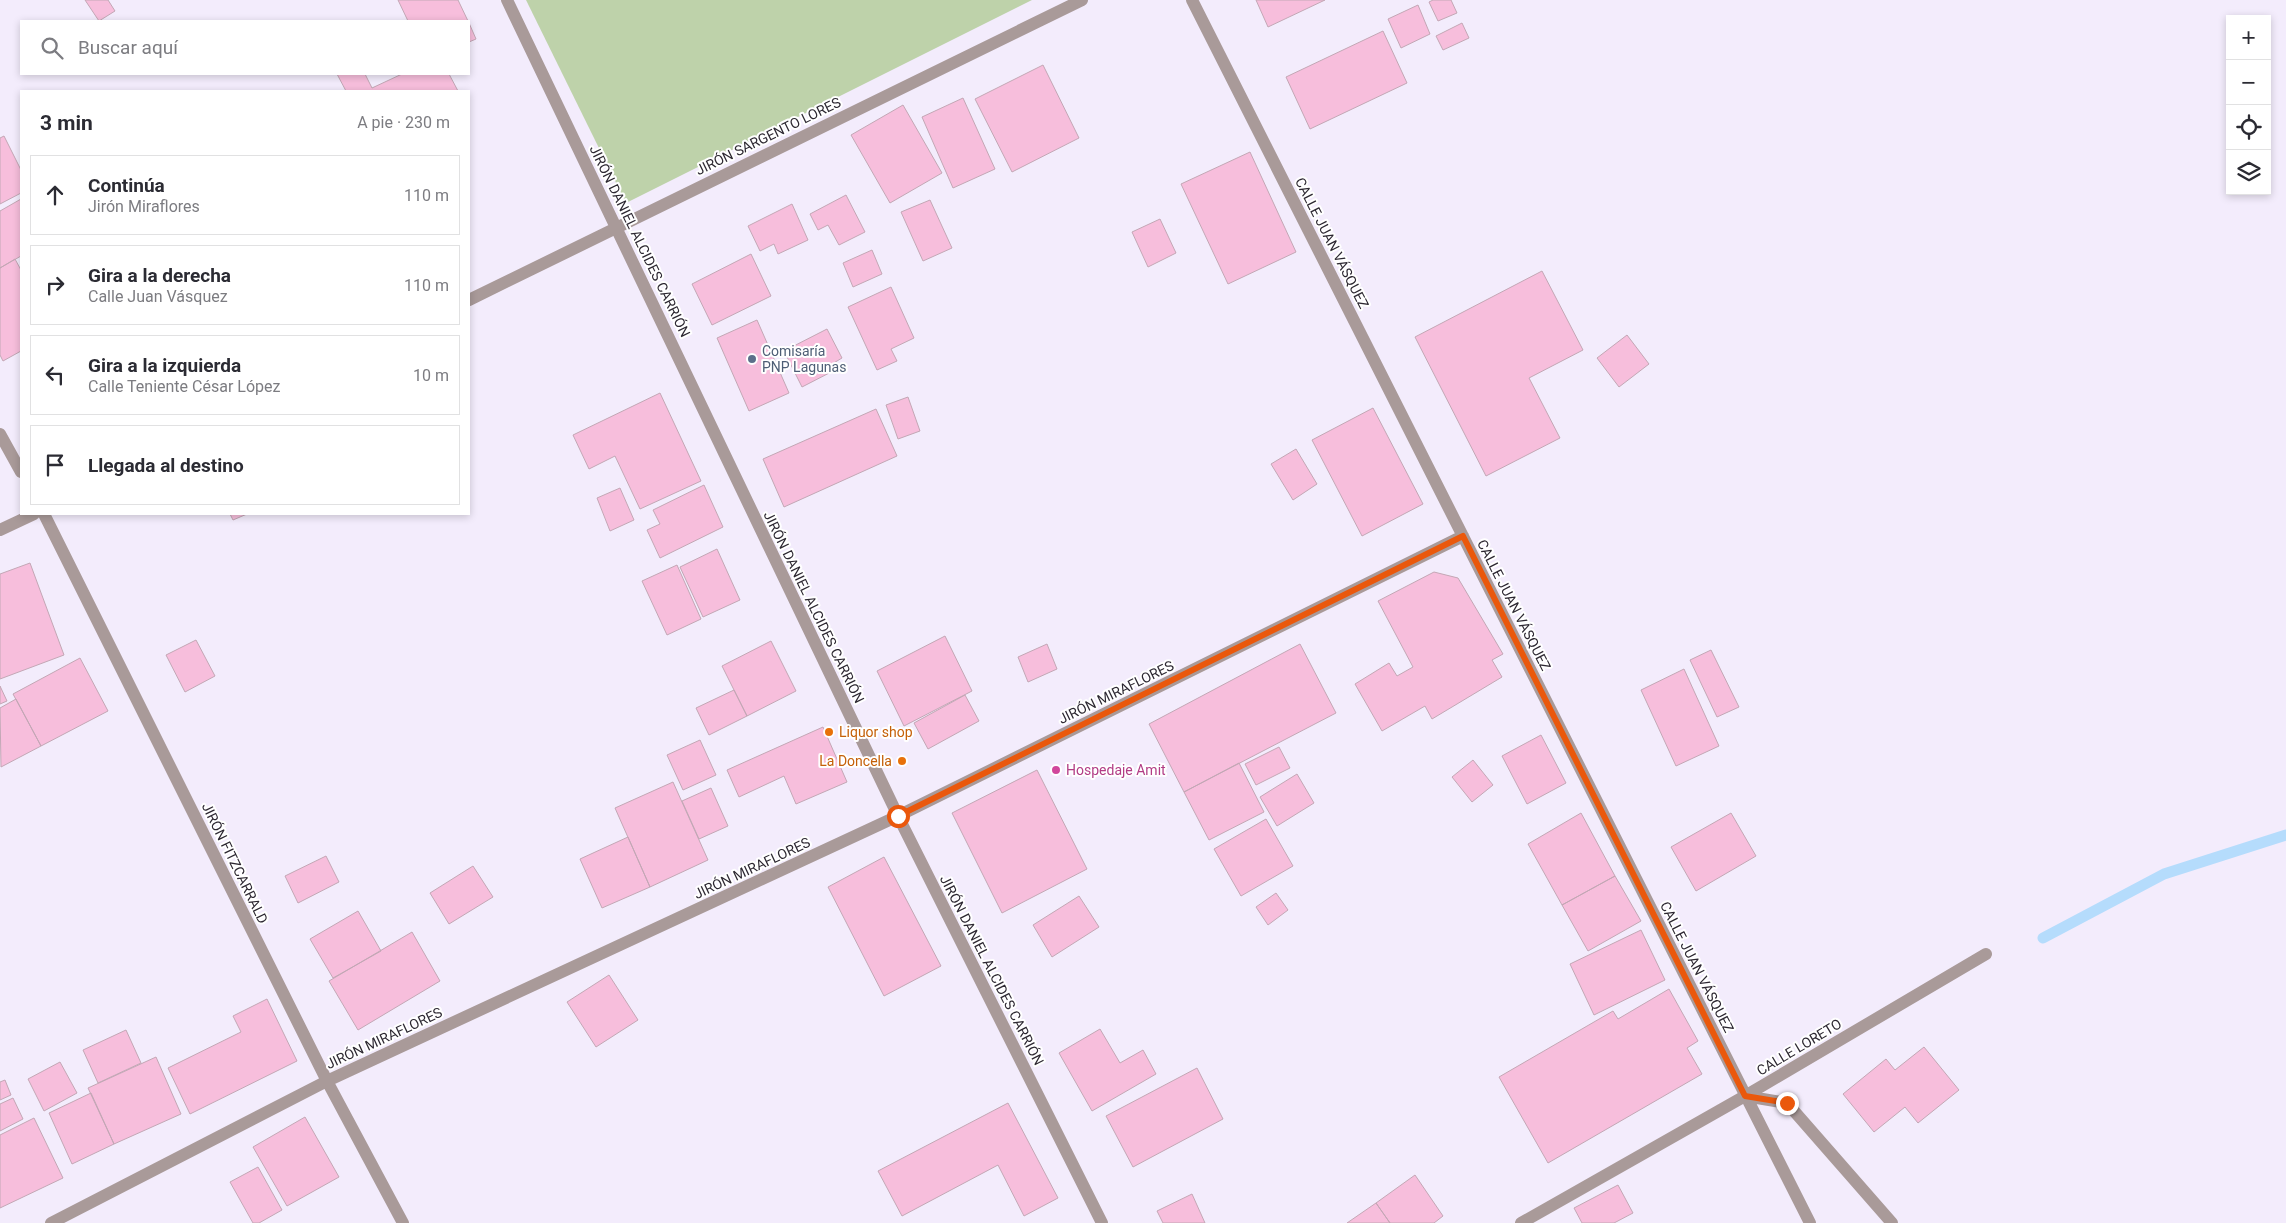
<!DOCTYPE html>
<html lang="es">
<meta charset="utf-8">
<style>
:root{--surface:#fff;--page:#f7f7f7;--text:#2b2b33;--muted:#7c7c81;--line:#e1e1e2}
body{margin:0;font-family:Roboto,sans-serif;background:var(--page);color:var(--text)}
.controls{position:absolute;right:15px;top:15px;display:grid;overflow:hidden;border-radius:0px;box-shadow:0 2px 8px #0003}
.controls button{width:45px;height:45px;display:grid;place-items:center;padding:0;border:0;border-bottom:1px solid var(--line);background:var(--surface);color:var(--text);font:25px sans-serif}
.stop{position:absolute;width:15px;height:15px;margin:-11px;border:4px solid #ea580c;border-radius:50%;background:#fff}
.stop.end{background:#ea580c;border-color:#fff;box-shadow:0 1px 5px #0008}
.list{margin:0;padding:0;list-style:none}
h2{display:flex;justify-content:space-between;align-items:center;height:65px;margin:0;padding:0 20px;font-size:21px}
h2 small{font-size:16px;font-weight:400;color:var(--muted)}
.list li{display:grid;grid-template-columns:32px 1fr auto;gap:15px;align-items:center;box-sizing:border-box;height:80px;margin:0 10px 10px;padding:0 10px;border:1px solid var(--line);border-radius:0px}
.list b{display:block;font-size:19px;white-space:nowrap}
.list p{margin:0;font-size:16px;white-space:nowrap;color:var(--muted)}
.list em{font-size:16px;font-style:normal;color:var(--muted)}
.icon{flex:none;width:28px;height:28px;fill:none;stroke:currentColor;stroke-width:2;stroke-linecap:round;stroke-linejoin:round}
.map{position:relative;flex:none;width:2286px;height:1223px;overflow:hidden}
.search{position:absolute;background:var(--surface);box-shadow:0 2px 8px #0003;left:20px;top:20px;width:450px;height:55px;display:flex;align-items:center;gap:12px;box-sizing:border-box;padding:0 18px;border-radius:0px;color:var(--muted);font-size:19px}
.panel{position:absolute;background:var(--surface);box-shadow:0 2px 8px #0003;left:20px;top:90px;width:450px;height:425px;border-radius:0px}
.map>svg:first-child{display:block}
</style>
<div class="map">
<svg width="2286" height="1223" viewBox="0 0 2286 1223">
<rect width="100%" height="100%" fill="#f3ecfc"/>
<path fill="#bed2aa" d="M526 0H1032L626 203Z"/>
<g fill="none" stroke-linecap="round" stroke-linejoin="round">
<path stroke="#b5dcfc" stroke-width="11" d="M2043 938 2164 874 2286 835"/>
</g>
<path fill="#f7bedc" stroke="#c3a7b5" d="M85 0H108L115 11 99 21Z
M398 0H458L468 21H408Z
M1256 0H1325L1268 27Z
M1433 0H1451L1457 13 1438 21 1429 2Z
M1418 5 1430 34 1401 48 1388 19Z
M469 23 476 39 469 42Z
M1462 23 1469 38 1443 50 1436 36Z
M1383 31 1407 83 1310 129 1286 77Z
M1043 65 1079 138 1012 172 975 99Z
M337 74H365L372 88 402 74H449L458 91H346Z
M963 98 995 169 953 188 922 117Z
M903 105 942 173 890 203 851 135Z
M4 136 21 170V193L0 204V138Z
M1250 152 1296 252 1228 284 1181 184Z
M846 195 865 232 839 245 828 225 818 230 810 214Z
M21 199V256L0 268V211Z
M930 200 952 248 923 261 901 212Z
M792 204 808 240 778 254 774 244 760 251 748 226Z
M1160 219 1176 253 1148 267 1132 232Z
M872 250 882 274 853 287 843 263Z
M751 254 771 296 712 325 692 284Z
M15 259 21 270V351L3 361 0 355V268Z
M1542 271 1583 350 1529 378 1560 438 1486 476 1415 337Z
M891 287 914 338 891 349 897 361 877 370 848 307Z
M757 320 789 393 749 411 717 338Z
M827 329 842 358 832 364 835 370 802 387 784 351Z
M1627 335 1649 364 1619 387 1597 358Z
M660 393 701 481 640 509 615 456 589 469 573 435Z
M908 397 920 431 898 439 886 405Z
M1373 408 1423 504 1362 536 1312 440Z
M876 409 897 456 784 507 763 459Z
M1296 449 1317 484 1293 500 1271 464Z
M704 485 723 527 660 558 647 530 660 524 653 510Z
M620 488 634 520 610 531 597 498Z
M230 514H247L233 520Z
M717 549 740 600 703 617 680 567Z
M30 563 64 655 0 679V574Z
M677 565 701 619 667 635 642 581Z
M1434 572 1458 578 1503 654 1492 660 1502 677 1432 719 1425 706 1382 731 1355 684 1389 663 1397 676 1413 667 1378 601Z
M945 636 972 691 904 726 877 671Z
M196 640 215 676 185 692 166 655Z
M771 641 796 691 747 716 722 666Z
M1047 644 1057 669 1028 682 1018 657Z
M1300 644 1336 713 1184 792 1149 724Z
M1711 650 1739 707 1717 717 1690 660Z
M80 658 108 711 41 746 13 694Z
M1684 669 1719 746 1676 766 1641 690Z
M0 686 7 701 0 704Z
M734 690 747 716 709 735 696 708Z
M965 695 979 721 928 749 914 723Z
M16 699 41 746 1 767 0 708Z
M823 727 847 782 796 804 784 776 739 797 727 770Z
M1541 735 1566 783 1527 804 1502 756Z
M700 740 716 775 683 790 667 755Z
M1279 747 1290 768 1256 785 1245 764Z
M1473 760 1493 785 1472 802 1452 777Z
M1239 763 1264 812 1209 840 1184 792Z
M1037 770 1087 869 1002 913 952 813Z
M1297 774 1314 803 1277 826 1260 797Z
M673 782 708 860 650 887 615 808Z
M711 788 728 826 699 839 682 801Z
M1581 813 1615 876 1562 905 1528 844Z
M1731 813 1756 856 1696 891 1671 847Z
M1266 819 1293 866 1241 896 1214 849Z
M628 837 650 887 602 908 580 859Z
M326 856 339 882 298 903 285 876Z
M884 857 941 966 884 996 828 887Z
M473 866 493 897 449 924 430 893Z
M1615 876 1641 921 1588 951 1562 905Z
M1276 893 1288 910 1268 925 1256 907Z
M1079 896 1099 927 1052 957 1033 925Z
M358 911 381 951 333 978 310 939Z
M1641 930 1665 980 1594 1015 1570 964Z
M412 932 440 981 358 1030 329 981Z
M609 975 638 1020 596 1047 567 1002Z
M1669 989 1698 1041 1687 1048 1702 1074 1548 1163 1499 1077 1613 1011 1618 1019Z
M267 999 297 1061 190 1114 168 1068 241 1032 233 1016Z
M1100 1029 1120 1063 1143 1050 1156 1074 1092 1111 1059 1053Z
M126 1030 141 1063 98 1083 83 1050Z
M1924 1047 1959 1090 1918 1123 1905 1107 1874 1132 1843 1094 1886 1059 1895 1070Z
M156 1057 181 1114 114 1144 88 1088Z
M60 1062 77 1093 44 1111 28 1079Z
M1197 1068 1223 1119 1133 1167 1106 1116Z
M5 1080 11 1095 0 1100V1082Z
M91 1093 114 1144 72 1164 49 1113Z
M13 1098 23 1119 0 1131V1104Z
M1008 1103 1058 1198 1024 1216 998 1165 902 1216 878 1171Z
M305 1117 339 1177 287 1206 253 1147Z
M34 1118 63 1178 0 1208V1135Z
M258 1167 282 1210 259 1223H253L230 1182Z
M1415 1175 1443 1216 1434 1223H1390L1376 1203Z
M1618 1185 1633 1213 1614 1223H1582L1574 1208Z
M1192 1194 1205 1223H1163L1157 1211Z
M1376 1203 1390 1223H1347Z"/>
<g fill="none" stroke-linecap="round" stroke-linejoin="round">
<path stroke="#a99a99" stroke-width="12" d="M507 0 898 816 1102 1223
M1192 0 1810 1223
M469 300 1082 0
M0 434 21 472
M44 514 327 1081 403 1223
M0 530 34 514
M1745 1096 1787 1103 1892 1223
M51 1223 327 1081 898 816 1463 536
M1521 1223 1745 1096 1986 954"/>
</g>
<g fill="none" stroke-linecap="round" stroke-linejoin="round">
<path stroke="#ea580c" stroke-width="6" d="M898 816 1463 536 1745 1096 1787 1103"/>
</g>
<circle fill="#5c6f8a" stroke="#fff" stroke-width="2" cx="752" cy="359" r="5"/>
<g fill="#e8710a" stroke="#fff" stroke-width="2">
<circle cx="829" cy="732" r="5"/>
<circle cx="902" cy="761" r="5"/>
</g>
<circle fill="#d1479c" stroke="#fff" stroke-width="2" cx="1056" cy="770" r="5"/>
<g text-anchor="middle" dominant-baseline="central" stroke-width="4" stroke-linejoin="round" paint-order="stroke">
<g font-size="14" fill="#2c2731" stroke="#fff">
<text transform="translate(768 136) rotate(-26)">JIRÓN SARGENTO LORES</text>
<text transform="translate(640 241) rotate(64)">JIRÓN DANIEL ALCIDES CARRIÓN</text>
<text transform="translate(1332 243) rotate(63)">CALLE JUAN VÁSQUEZ</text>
<text transform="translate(1514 605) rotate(63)">CALLE JUAN VÁSQUEZ</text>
<text transform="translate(814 607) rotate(64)">JIRÓN DANIEL ALCIDES CARRIÓN</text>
<text transform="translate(1116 692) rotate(-26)">JIRÓN MIRAFLORES</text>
<text transform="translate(235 863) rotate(64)">JIRÓN FITZCARRALD</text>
<text transform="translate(752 868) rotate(-25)">JIRÓN MIRAFLORES</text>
<text transform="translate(1697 967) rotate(63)">CALLE JUAN VÁSQUEZ</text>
<text transform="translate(992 970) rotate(63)">JIRÓN DANIEL ALCIDES CARRIÓN</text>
<text transform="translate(384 1038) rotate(-25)">JIRÓN MIRAFLORES</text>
<text transform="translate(1799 1047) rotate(-31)">CALLE LORETO</text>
</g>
<g font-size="14" fill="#4e5e75" stroke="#fff" text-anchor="start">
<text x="762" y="351">Comisaría<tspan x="762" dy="16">PNP Lagunas</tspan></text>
</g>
<g font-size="14" fill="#c56008" stroke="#fff" text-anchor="start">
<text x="839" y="732">Liquor shop</text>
<text x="892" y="761" text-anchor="end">La Doncella</text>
</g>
<g font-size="14" fill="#b23c85" stroke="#fff" text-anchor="start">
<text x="1066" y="770">Hospedaje Amit</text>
</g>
</g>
</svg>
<div class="controls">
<button>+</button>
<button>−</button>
<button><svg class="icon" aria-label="locate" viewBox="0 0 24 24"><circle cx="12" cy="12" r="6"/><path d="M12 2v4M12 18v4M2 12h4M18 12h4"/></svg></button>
<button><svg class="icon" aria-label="layers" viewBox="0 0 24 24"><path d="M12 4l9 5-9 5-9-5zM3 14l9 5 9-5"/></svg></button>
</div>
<div class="stop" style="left:898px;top:816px"></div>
<div class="stop end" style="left:1787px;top:1103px"></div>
<div class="search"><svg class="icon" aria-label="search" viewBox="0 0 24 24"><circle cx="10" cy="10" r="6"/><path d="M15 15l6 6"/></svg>Buscar aquí</div>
<section class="panel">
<h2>3 min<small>A pie · 230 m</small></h2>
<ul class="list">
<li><svg class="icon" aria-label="ahead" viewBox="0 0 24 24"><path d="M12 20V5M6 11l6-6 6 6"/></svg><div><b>Continúa</b><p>Jirón Miraflores</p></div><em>110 m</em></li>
<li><svg class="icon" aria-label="right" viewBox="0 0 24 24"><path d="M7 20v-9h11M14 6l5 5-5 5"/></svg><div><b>Gira a la derecha</b><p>Calle Juan Vásquez</p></div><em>110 m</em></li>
<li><svg class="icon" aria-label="left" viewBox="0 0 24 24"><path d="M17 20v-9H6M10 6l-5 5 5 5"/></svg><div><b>Gira a la izquierda</b><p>Calle Teniente César López</p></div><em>10 m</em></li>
<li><svg class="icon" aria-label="arrive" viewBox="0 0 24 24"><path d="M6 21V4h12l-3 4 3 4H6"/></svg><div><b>Llegada al destino</b></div></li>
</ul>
</section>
</div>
